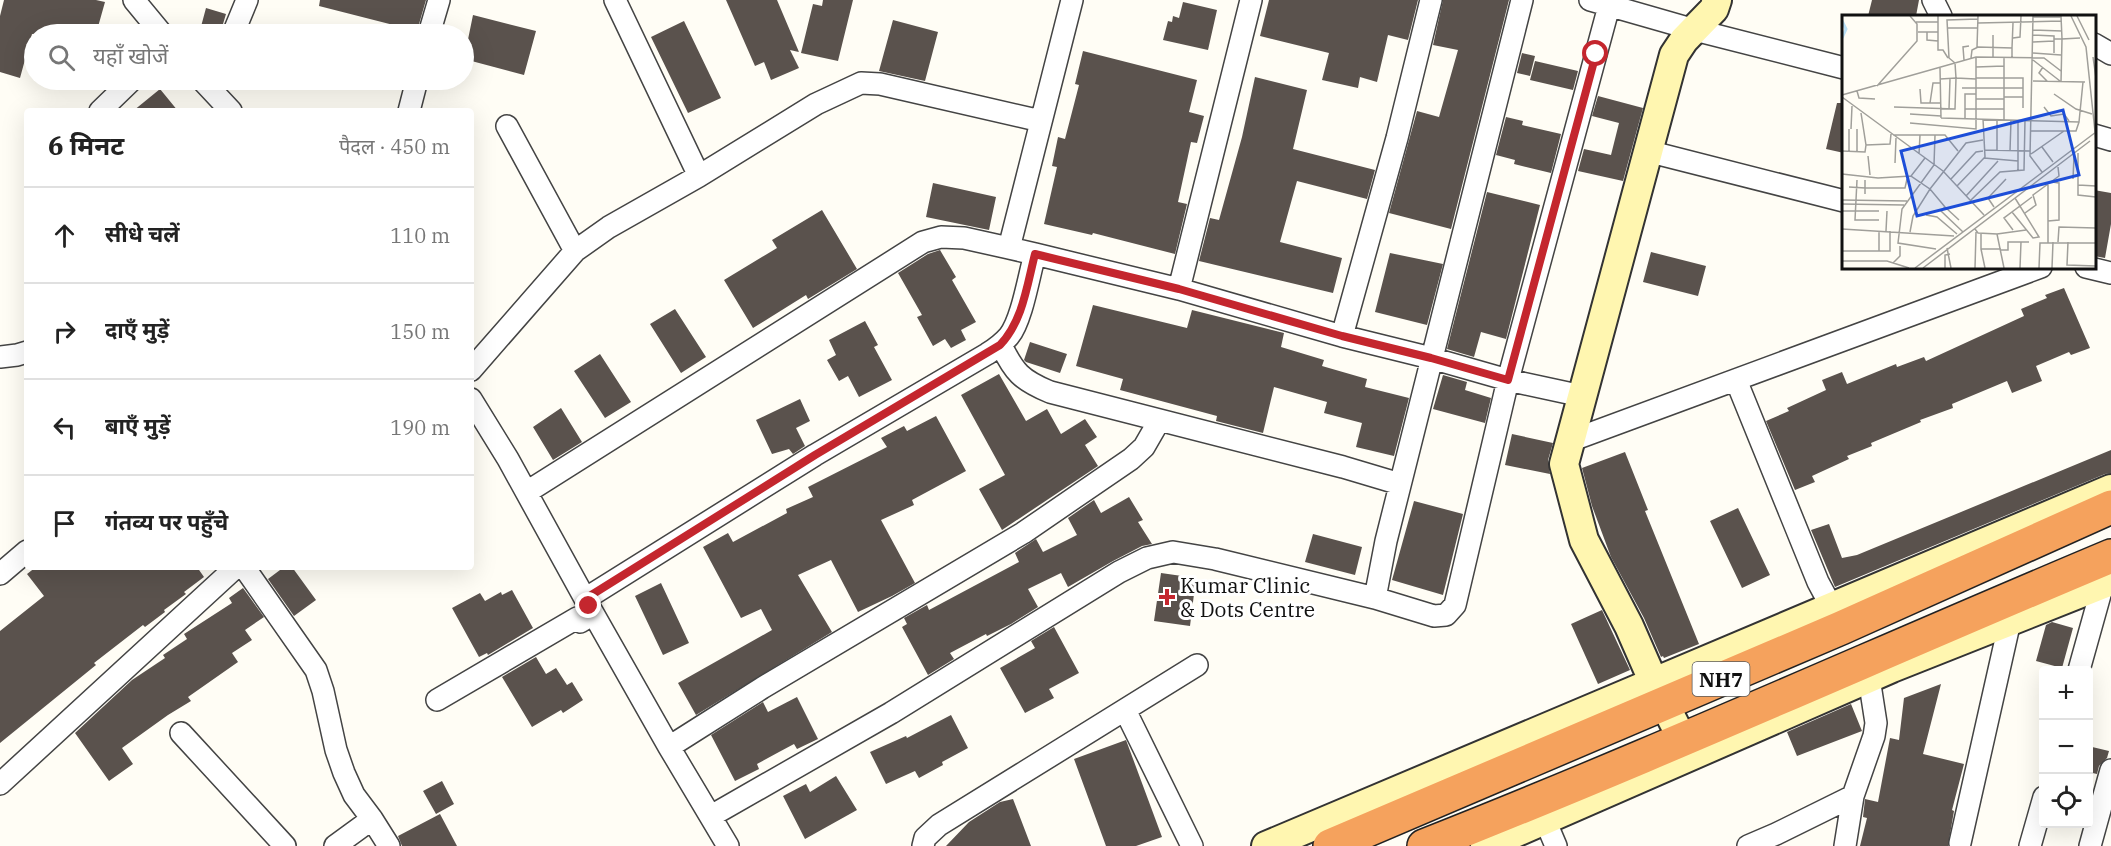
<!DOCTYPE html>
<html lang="hi">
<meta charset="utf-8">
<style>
:root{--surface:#fff;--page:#f6f6f6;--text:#222;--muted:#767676;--line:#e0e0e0}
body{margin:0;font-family:"IBM Plex Serif","Noto Sans Devanagari",serif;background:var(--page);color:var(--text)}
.controls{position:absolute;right:18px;bottom:18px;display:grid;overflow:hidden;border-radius:6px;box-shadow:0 6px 24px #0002}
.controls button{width:54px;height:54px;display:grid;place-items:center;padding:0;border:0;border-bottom:2px solid var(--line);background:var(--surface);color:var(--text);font:30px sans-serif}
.stop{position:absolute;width:18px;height:18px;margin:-14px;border:4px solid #c4262e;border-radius:50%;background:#fff}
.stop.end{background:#c4262e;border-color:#fff;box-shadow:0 2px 6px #0008}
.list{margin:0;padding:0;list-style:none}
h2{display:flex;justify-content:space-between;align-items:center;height:78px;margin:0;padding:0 24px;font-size:26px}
h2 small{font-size:20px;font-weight:400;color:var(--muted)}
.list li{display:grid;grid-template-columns:39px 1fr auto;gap:18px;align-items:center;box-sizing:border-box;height:96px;padding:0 24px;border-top:2px solid var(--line)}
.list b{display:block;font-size:22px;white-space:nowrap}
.list em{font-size:20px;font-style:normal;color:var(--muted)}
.icon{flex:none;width:33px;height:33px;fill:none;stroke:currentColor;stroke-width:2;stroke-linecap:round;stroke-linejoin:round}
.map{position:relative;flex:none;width:2111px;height:846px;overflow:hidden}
.search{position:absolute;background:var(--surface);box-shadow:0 6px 24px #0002;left:24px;top:24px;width:450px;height:66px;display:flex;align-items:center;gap:15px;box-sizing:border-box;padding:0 21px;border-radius:33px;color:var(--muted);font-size:22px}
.panel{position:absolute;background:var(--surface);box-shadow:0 6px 24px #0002;left:24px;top:108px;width:450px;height:462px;border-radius:6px}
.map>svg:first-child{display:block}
</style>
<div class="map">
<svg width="2111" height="846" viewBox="0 0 2111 846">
<rect width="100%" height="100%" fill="#fffdf5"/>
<path fill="#5a524d" d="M4 0H96L105 2 96 34H32L20 78 0 72V16Z
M320 0H426L417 31 319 6Z
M726 0H777L799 52 790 50 799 68 771 80 764 62 755 66Z
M823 0H853L838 61 801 53 813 4 822 6Z
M1269 0H1418L1408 40 1388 35 1377 82 1360 77 1358 88 1322 80 1329 53 1260 36Z
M1443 0H1509L1451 229 1389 213 1417 111 1439 117 1458 50 1433 45Z
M1872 0H1919L1916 16H1868Z
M1183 2 1217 10 1208 50 1163 40 1168 21 1172 22 1173 16 1179 18Z
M206 8 226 14 220 34H199Z
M473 15 536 31 524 75 464 59Z
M893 20 938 32 925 81 879 71Z
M684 21 721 98 688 113 651 37Z
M1083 51 1197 80 1189 112 1204 116 1197 143 1191 142 1178 202 1187 204 1175 254 1093 233 1092 235 1044 224 1057 167 1052 166 1058 137 1065 139 1079 85 1075 84Z
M1522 53 1535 56 1530 76 1517 73Z
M1535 61 1578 71 1573 90 1530 80Z
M1255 77 1307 90 1293 149 1375 170 1367 199 1297 181 1280 242 1342 258 1333 293 1199 261 1210 218 1219 220 1242 137Z
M160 89 178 111H133Z
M1598 96 1643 108 1623 181 1578 171 1584 149 1611 155 1619 123 1592 116Z
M1837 103H1844V153L1826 149Z
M1506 117 1523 121 1522 125 1561 134 1551 173 1514 164 1515 160 1496 155Z
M933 183 996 197 989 230 926 217Z
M2094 190 2111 193V224L2105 258 2094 256Z
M1487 192 1540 205 1506 339 1481 332 1474 357 1447 349Z
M822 210 857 269 808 299 806 295 753 328 724 280 777 248 772 240Z
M940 250 956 277 952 280 976 322 961 330 966 340 951 348 945 339 933 346 917 317 922 315 898 273 928 254Z
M1651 252 1706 266 1698 296 1643 282Z
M1390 253 1443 264 1427 325 1375 312Z
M2064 288 2090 348 2071 355 2069 352 2036 366 2042 381 2012 393 2007 381 1952 404 1953 408 1920 420 1921 422 1871 443 1872 446 1847 456 1849 459 1812 476 1815 482 1795 490 1766 421 1789 411 1787 408 1826 390 1822 380 1842 372 1847 384 1896 364 1897 367 1924 357 1926 361 2024 316 2021 309 2047 298 2045 295Z
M1093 305 1187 328 1192 310 1284 333 1281 347 1324 360 1322 366 1367 379 1365 387 1409 398 1394 456 1356 447 1362 423 1324 413 1327 402 1274 387 1263 433 1216 421 1217 416 1120 390 1123 379 1076 366Z
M675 309 706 357 681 373 650 324Z
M865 321 878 345 874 347 892 380 859 397 848 376 839 381 827 360 836 355 829 340Z
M1030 342 1067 354 1060 373 1026 362 1024 360Z
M600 354 631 402 605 418 574 371Z
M999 374 1026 421 1047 409 1061 434 1085 419 1097 437 1085 445 1098 466 1002 530 979 489 1005 475 961 395Z
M1443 375 1467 382 1465 390 1491 398 1485 423 1433 409Z
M800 399 810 421 796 428 805 446 793 454 789 449 772 454 756 420Z
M561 408 582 442 553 460 533 427Z
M936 416 966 471 912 500 914 505 881 520 915 583 892 596 858 612 831 560 798 575 832 632 696 715 678 683 772 630 761 609 741 618 703 547 728 533 733 542 787 513 786 509 813 497 808 487 887 447 881 438 904 426 907 431Z
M1512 434 1553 443 1548 460 1550 474 1505 465Z
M2111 450V473L2105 474 1835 587 1811 530 1829 524 1842 558 1857 555Z
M1625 452 1648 510 1645 511 1699 644 1664 658 1663 656 1661 657 1644 618 1611 557 1592 506 1582 468Z
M1129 497 1143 520 1138 522 1152 544 1142 546 1113 561 1068 587 1061 573 1028 589 1038 607 1011 624 987 636 986 634 950 653 954 659 928 675 902 627 907 624 904 618 927 605 929 610 1019 562 1015 553 1036 539 1043 552 1077 535 1068 518 1094 500 1101 513Z
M1414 501 1463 514 1443 595 1392 580Z
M1738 508 1770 575 1742 588 1710 521Z
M1313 534 1362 547 1355 575 1305 562Z
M36 567H197L204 577 184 592 186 594 164 610 165 612 145 627 143 625 94 663 96 665 0 743V631L44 596 27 574Z
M284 567H292L316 600 294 616 268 579Z
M1161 573 1196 578 1190 626 1154 621Z
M661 583 689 643 663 655 635 596Z
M243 588 264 617 245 630 252 640 232 653 238 662 188 697 191 701 168 715 122 748 133 764 109 781 75 733 132 680 165 658 163 655 187 639 184 634 232 603 229 598Z
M512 590 533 628 488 655 487 653 479 657 452 608 480 593 485 601 501 592 502 595Z
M1602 610 1630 670 1598 684 1571 624Z
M2052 622 2073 628 2062 668 2036 661 2046 625Z
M1054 627 1079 673 1049 689 1054 698 1025 713 1000 668 1035 648 1031 641Z
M536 657 546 674 556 668 567 685 572 682 583 700 563 713 561 710 532 727 502 677Z
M1941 684 1923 754 1964 764 1952 810 1954 811 1948 846H1860L1867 818 1863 817 1865 799 1878 802 1890 738 1899 740 1904 698Z
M797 697 818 739 797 749 794 744 779 752 757 764 759 769 735 781 711 735 763 702 768 712Z
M1851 704 1862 731 1797 756 1787 732Z
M951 715 968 748 942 762 943 765 919 778 915 771 886 784 870 752 906 736 907 738Z
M1126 740 1162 837 1136 846H1106L1074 759Z
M2088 746 2109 751 2107 758 2099 766 2097 774 2088 772Z
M836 776 857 810 805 839 783 796 806 784 810 792Z
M442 781 454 804 436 814 423 791Z
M1013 799 1031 846H946L969 822 1000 802Z
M440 814 457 846H402L398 836Z"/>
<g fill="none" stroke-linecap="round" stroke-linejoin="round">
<g stroke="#444" stroke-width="24">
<path id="street" d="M134 0 162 34
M615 0 699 176
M1590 0 1695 30 1844 68
M1933 0 1941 16
M233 34 247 0
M429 34 439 0
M2094 44 2111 54
M202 80 231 111
M100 111 132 80
M409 111 417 80
M507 126 575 251
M2094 135 2111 140
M1647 151 1844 201
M1035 254 1179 289 1342 336 1431 358 1508 380 1582 396
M2086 267 2111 273
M1179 289 1251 0
M1342 336 1397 138 1431 0
M1001 345C1014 372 1021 380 1050 392L1343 467 1400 484
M0 357 17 355 27 352
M471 370 575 251 609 227 699 176 816 104 861 83 880 84 1041 121
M1736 380 1818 582 1832 608
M471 399 508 459 589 606 669 747 728 846
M1570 441 2041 267
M527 492 923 242 941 237 964 238 1009 248
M244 567 316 670 323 691 336 750 344 773 354 795 372 819
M0 574 27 551
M1375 598 1386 541 1522 0
M585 599 815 455 987 354C995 349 1003 343 1009 336 1022 320 1029 275 1035 254L1009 248 1072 0
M2079 670 2103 584
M437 700 577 618 580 622 593 614
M1125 710 1192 846
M181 733 285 846
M669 747 762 688 1023 533 1131 459 1144 447 1159 421
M0 784 236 567
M711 816 891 713 1119 572 1147 558 1173 552 1215 559 1375 598 1434 616 1446 615 1455 605 1508 380 1609 6
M1545 820 1556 846
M1960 843 2010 621
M335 846 372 819 389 846
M923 846 925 838 939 825 1197 665
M1748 846 1776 834 1853 796 1874 736 1876 723 1869 678
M1845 846 1853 796
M2030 846 2044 797
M2090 846 2111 770"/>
</g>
<g stroke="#333" stroke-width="32">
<path id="secondary" d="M1682 739 1654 683 1629 626 1584 540 1564 464 1674 55 1684 40 1714 9 1717 0
M1266 846 2111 489
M1485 846 1892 668 2111 581"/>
</g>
<g stroke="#222" stroke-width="36">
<path id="highway" d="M1330 846 1841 628 2111 507
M1424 846C1655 755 1882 652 2111 556"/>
</g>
<use href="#street" stroke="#fff" stroke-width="21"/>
<use href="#secondary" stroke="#fff6b0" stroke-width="28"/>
<use href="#highway" stroke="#f5a25d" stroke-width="33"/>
</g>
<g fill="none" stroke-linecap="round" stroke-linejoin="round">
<path stroke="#c4262e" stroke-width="8" d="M589 606 585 599 815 455 1000 345C1023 321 1027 285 1035 254L1179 289 1342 336 1431 358 1508 380 1596 54"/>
</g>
<path fill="#c4262e" stroke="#fff" stroke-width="2" d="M1164 588h6v6h6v6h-6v6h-6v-6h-6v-6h6z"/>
<g text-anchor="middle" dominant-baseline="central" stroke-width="6" stroke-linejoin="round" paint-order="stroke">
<rect fill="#fff" stroke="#585858" stroke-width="1.5" x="1692.5" y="662" width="57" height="34" rx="4.5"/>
<g font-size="20" font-weight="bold" fill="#111">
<text x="1721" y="679">NH7</text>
</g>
<g font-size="21" fill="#111" stroke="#fff" text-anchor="start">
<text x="1180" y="585">Kumar Clinic<tspan x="1180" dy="24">&amp; Dots Centre</tspan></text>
</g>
</g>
<g transform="translate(1842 15)">
<rect width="254" height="254" fill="#fffdf5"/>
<path fill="none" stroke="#b9e0f7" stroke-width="3" d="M0 6 4 14 0 23"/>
<path fill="none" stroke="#a09f9a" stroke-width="1.5" d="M191 1 188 141 200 157M229 1 244 32 254 126M235 1 247 25M191 2H219M74 7H96M136 8 219 6M105 13H136M191 15 220 16M76 17H96V1M85 17V25L96 26M96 17V35H101L106 43M191 20 212 21V38M171 23 178 22 179 1M212 24H220L219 1M191 27 212 26M135 32 136 1M170 33 171 8M191 38 219 40M151 42V20M251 42 254 63M129 43 130 35 136 32 170 33V42M122 45 121 32 127 31M191 45 218 66M134 52 162 51M201 52 197 58 206 67M98 53 99 103M134 63H181V93M134 64 114 63 113 48 107 43 105 5 136 4M191 66 243 67M219 67 220 24 238 23M35 71 75 26V9L68 1M120 73H181M78 74 79 88H99M15 76 17 83 33 84M212 79 234 94 250 99M0 80 134 42 202 43 219 56M0 82 101 156 142 200M162 82H181M134 84H162M88 88 91 68H98M52 92 113 94 114 63 98 64M202 92 209 101 222 99 227 106M107 94 108 64M123 94H162M19 98 24 130 48 129 49 119M68 99 99 101M99 103 237 107 241 67M123 103V79H134M155 105V135M162 105V42M176 105V155M68 108 134 114V42M7 114V136M9 114 10 91M15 114V136M188 116H234L237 107M51 120H93L92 150 60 194 56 228 94 234M93 120H103L116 136M200 132 211 147M143 135 188 136M0 136 23 137 24 130M168 136 169 105M236 138V180L254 182M77 139 78 120M189 139 222 116M26 141 28 160M83 143 69 161 88 174 124 128 141 125M142 143 176 146M53 148 54 123M0 159 36 163 69 161M109 164 134 137 141 136M231 164 232 141M15 165 13 205H37M23 165V173H63L65 164M236 170 254 171M115 171 143 142 141 104M7 172 23 173V179M124 181 156 146M0 185 65 186M129 185 158 157 182 155 183 105M0 189 62 190M152 192 146 183 164 164M0 196H37M170 197 191 223 197 222 173 183M183 198 194 190 191 180 217 161 216 152M84 200 95 202 115 219M117 205 103 192 99 196 121 217M206 206 217 205V168L210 167M0 214 112 221M133 214 136 218 155 219 162 253M171 215 162 203 190 182M37 216V236M44 216 45 196M68 217 71 201 88 174 103 192M139 219V234H159M155 219 184 215M216 227 217 212 254 213M226 227 225 250 254 251M206 228V170M105 233 109 253M139 234 143 253M159 235H166V227H187M0 236H48V216M0 246H45L67 253M51 248 58 241V231M73 253 254 117M81 253 248 126M103 253V240L108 239M133 253 134 217M178 253 179 227M197 253 198 228H254M210 253 211 227"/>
<path fill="#1d4ed8" fill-opacity="0.15" stroke="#1d4ed8" stroke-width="3" d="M221 95 237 160 75 201 59 136Z"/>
<rect width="254" height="254" fill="none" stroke="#111" stroke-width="3"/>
</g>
</svg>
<div class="controls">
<button>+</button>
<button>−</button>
<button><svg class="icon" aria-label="locate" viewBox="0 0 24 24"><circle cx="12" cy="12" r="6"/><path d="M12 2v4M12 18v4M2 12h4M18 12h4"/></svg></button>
</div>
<div class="stop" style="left:1596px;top:54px"></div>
<div class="stop end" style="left:589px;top:606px"></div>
<div class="search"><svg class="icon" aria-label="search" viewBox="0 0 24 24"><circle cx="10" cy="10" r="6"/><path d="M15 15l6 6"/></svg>यहाँ खोजें</div>
<section class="panel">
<h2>6 मिनट<small>पैदल · 450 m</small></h2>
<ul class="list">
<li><svg class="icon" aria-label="ahead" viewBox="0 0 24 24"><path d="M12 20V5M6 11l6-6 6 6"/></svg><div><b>सीधे चलें</b></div><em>110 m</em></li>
<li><svg class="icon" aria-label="right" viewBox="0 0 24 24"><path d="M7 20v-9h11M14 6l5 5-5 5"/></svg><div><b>दाएँ मुड़ें</b></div><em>150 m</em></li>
<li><svg class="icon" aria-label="left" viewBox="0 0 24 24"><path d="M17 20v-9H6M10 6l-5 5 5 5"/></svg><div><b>बाएँ मुड़ें</b></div><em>190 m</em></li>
<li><svg class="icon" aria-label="arrive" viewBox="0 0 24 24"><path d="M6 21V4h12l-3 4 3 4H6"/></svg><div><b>गंतव्य पर पहुँचे</b></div></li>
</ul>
</section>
</div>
